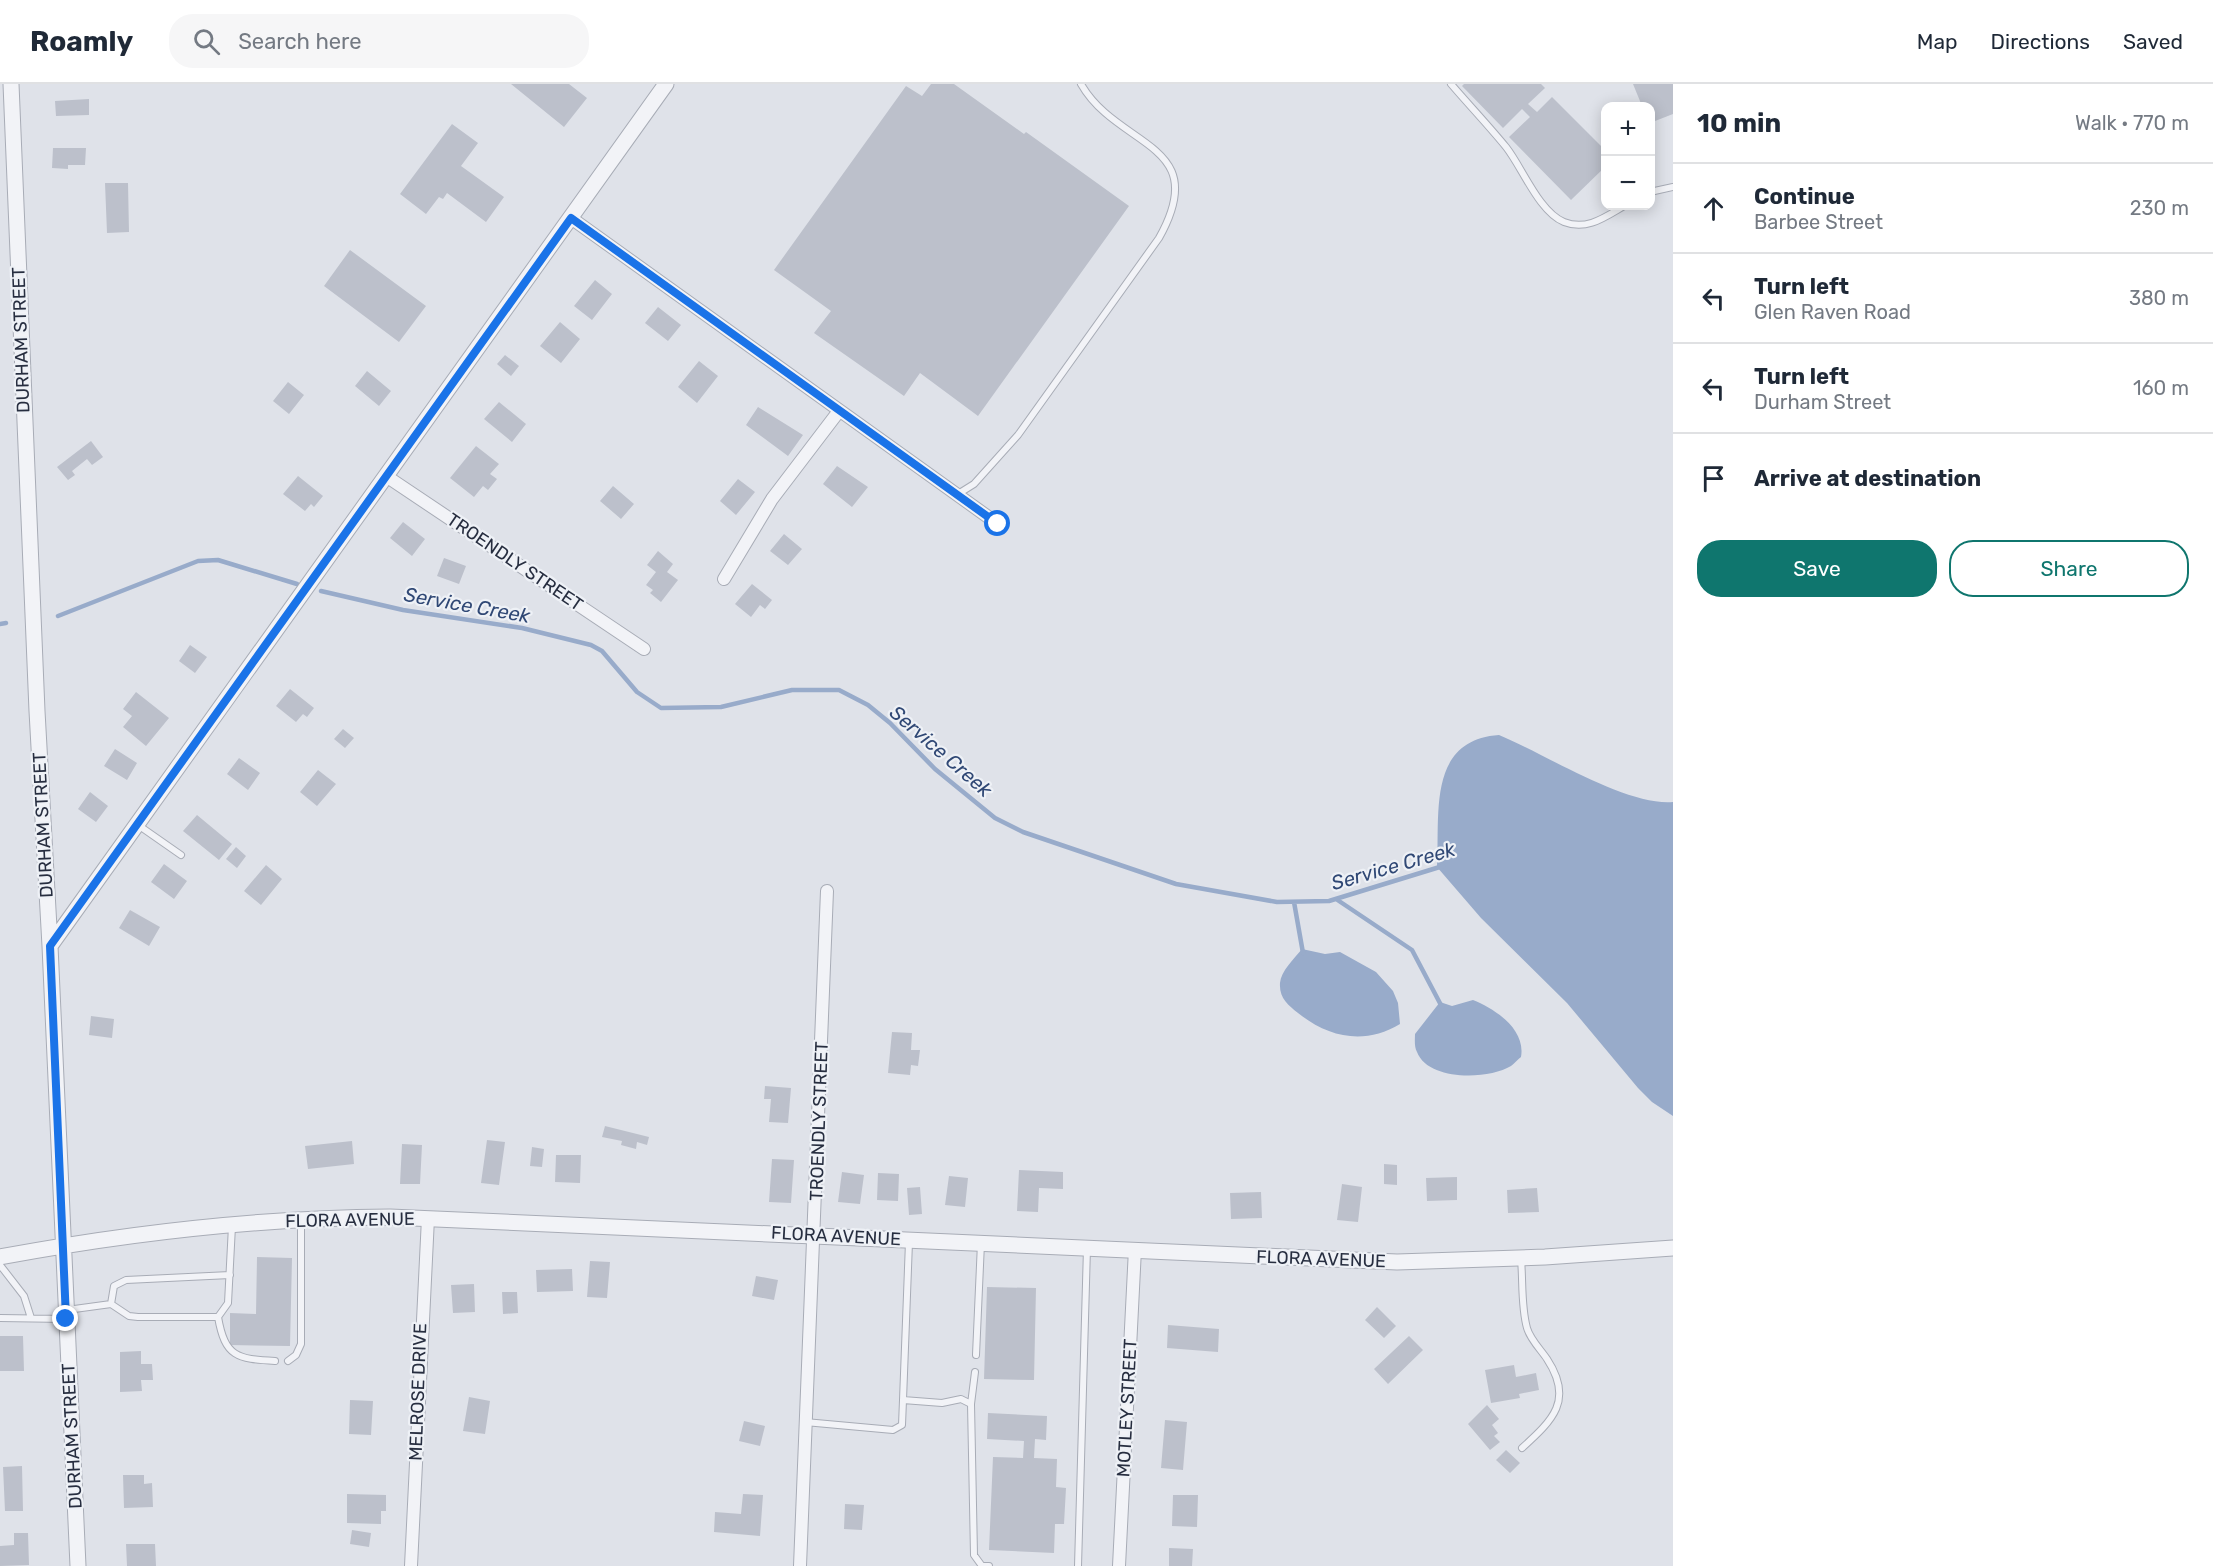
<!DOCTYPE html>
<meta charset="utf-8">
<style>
:root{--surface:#fff;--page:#f6f6f7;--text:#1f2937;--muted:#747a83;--line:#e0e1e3;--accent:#0f766e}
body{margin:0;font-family:Rubik,sans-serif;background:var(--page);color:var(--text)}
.controls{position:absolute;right:18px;top:18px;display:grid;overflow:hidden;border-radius:12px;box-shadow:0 3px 15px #0003}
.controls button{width:54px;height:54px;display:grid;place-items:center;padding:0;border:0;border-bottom:2px solid var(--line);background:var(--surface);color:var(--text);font:30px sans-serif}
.stop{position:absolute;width:18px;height:18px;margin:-14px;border:4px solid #1a73e8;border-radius:50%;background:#fff}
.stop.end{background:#1a73e8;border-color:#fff;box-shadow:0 2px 6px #0008}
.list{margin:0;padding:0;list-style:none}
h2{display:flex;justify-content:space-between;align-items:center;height:78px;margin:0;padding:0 24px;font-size:26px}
h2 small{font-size:20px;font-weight:400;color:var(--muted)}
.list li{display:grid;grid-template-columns:39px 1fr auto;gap:18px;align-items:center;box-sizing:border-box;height:90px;padding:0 24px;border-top:2px solid var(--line)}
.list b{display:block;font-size:22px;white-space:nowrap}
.list p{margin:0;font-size:20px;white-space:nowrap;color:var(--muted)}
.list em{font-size:20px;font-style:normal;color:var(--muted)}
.actions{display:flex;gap:12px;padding:18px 24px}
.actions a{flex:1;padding:14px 0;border:2px solid var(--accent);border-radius:24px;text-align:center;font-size:21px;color:var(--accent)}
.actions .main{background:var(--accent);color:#fff}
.icon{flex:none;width:33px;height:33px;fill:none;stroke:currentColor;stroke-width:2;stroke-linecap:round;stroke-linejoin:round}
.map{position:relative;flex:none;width:1673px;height:1482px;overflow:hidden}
header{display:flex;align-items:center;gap:36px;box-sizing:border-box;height:84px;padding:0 30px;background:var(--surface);border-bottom:2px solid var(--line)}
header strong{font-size:28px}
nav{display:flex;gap:33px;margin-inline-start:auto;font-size:21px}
.search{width:420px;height:54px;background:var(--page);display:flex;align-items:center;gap:15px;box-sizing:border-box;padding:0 21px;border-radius:24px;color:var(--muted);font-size:22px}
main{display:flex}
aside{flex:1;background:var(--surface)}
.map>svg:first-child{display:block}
</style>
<header>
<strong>Roamly</strong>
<div class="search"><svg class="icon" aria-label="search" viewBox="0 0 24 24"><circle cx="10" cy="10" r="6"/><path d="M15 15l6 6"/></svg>Search here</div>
<nav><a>Map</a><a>Directions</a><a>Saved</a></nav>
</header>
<main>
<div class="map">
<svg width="1673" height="1482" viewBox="0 0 1673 1482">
<rect width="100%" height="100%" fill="#dfe2e9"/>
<path fill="#98abca" d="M1499 651C1545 670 1626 722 1673 718V1032L1652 1018 1638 1004 1567 919 1481 834 1437 783C1440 730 1427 656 1499 651Z
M1302 865 1325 870 1340 868 1376 888 1393 907 1398 919 1400 940C1365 961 1329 954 1298 929 1288 921 1279 914 1280 899 1281 887 1294 875 1302 865Z
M1473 916C1495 925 1526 945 1521 973 1518 975 1514 980 1511 982 1488 996 1428 997 1417 968 1414 963 1415 955 1415 950L1440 918 1452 922Z"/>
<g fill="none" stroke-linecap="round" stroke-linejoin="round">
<path stroke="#98abca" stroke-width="4.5" d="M321 507 403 526 522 544 591 561 602 567 637 608 661 624 721 623 792 606H839L868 621 890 639 935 685 995 734 1023 748 1176 800 1277 818 1329 817 1443 782
M58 532 198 477 218 476 297 500
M0 540 6 539
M1336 815 1412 866 1442 923
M1294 818 1303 869"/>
</g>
<path fill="#bcc0cb" d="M511 0H569L587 14 564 43Z
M931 0H954L1024 50 1026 48 1129 122 978 332 920 289 904 312 814 249 831 227 774 186 906 2 922 12Z
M1464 0H1541L1545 4 1528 20 1537 28 1552 13 1606 67V82L1571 116 1509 53 1530 33 1522 25 1503 44 1462 2Z
M1633 0H1673V30L1650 39V22H1642Z
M89 15V31L56 32 55 17Z
M452 40 478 59 461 82 504 113 486 138 447 109 443 115 439 113 426 130 400 110Z
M53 64H86L85 81H68V85L52 84Z
M105 99H128L129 148 107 149Z
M350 166 426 222 399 258 324 202Z
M595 196 612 210 592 236 574 222Z
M658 223 681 241 668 257 645 239Z
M560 238 580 255 561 279 540 262Z
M505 271 519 282 511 292 497 280Z
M699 277 718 292 697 319 678 303Z
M367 287 391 307 379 322 355 302Z
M288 298 304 311 289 330 273 317Z
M499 318 526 340 512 358 484 335Z
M758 323 803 351 788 372 746 341Z
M91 357 103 373 92 381 87 375 72 387 75 391 68 396 57 383Z
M476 362 499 380 490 390 497 395 488 406 483 402 474 413 450 394Z
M837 382 868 403 852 423 823 400Z
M298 392 323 412 314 423 311 420 305 427 283 410Z
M738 395 755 408 736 431 720 417Z
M613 402 634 420 621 435 600 417Z
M403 438 425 455 412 472 390 454Z
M784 450 802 465 788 481 770 467Z
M658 467 673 480 667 488 678 496 661 518 650 509 653 506 646 501 656 488 647 481Z
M444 474 466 482 459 500 437 492Z
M752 500 772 516 765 525 760 521 751 533 735 520Z
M190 561 207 573 195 589 179 577Z
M290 605 314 624 307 633 303 630 296 638 276 622Z
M136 608 169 634 146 662 123 643 132 632 123 625Z
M343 645 354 654 345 664 334 655Z
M115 665 137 679 127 696 104 682Z
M239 674 260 689 248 706 227 690Z
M318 686 336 700 317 722 300 708Z
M90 708 108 722 96 738 78 725Z
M197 731 232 760 219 776 183 747Z
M236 763 246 772 237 784 226 775Z
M164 780 187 797 174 815 151 798Z
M266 781 282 795 261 821 244 807Z
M130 826 160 843 149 862 119 844Z
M91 932 114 935 112 954 89 951Z
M892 948 912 949 911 966H920L918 982 911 981 910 991 888 989Z
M765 1002 791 1004 788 1039 769 1038 771 1015H764Z
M605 1042 649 1053 647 1061 637 1058 636 1065 621 1061 622 1057 602 1053Z
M487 1056 505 1058 499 1101 481 1099Z
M352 1057 354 1080 308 1085 305 1062Z
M402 1060 422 1061 420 1100H400Z
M532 1063 544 1065 542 1083 530 1082Z
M556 1071H581L580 1099 555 1098Z
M772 1075 794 1076 791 1119 769 1118Z
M1384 1080 1397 1081V1101L1384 1100Z
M1019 1086 1063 1088V1105L1039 1104 1038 1128 1017 1127Z
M842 1088 864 1091 860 1120 838 1118Z
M878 1089 899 1090 898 1117 877 1116Z
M949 1092 968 1094 965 1123 945 1121Z
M1457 1093V1116L1427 1117 1426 1094Z
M1342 1100 1362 1103 1358 1138 1337 1136Z
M920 1103 922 1130 909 1131 907 1104Z
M1537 1104 1539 1128 1508 1129 1507 1106Z
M1261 1108 1262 1134 1231 1135 1230 1109Z
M257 1173 292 1174 290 1262 230 1261V1229L256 1230Z
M590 1177 610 1178 607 1214 587 1213Z
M572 1185 573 1207 537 1208 536 1186Z
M756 1192 778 1196 774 1216 752 1212Z
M474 1200 475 1228 453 1229 451 1201Z
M987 1203 1036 1204 1034 1296 984 1295Z
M502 1208H517L518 1229 503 1230Z
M1377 1223 1396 1242 1384 1254 1365 1236Z
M1168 1241 1219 1245 1218 1268 1167 1264Z
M0 1252H23L24 1287H0Z
M1409 1252 1423 1266 1388 1300 1374 1285Z
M141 1267V1280H152L153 1296H141L142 1307 120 1308V1268Z
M1514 1281 1516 1293 1536 1289 1539 1306 1519 1310 1520 1314 1491 1319 1485 1286Z
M469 1313 490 1317 485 1350 463 1347Z
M350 1316 373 1317 371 1351 349 1350Z
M1487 1321 1499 1335 1492 1341 1498 1349 1494 1352 1500 1358 1490 1366 1468 1340Z
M988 1329 1047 1332 1046 1356 1035 1355 1034 1374 1057 1375 1056 1403 1066 1404 1064 1440H1055L1054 1469 989 1466 993 1373 1023 1374 1024 1357 987 1355Z
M1165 1336 1187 1338 1183 1386 1161 1384Z
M744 1337 765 1342 760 1362 739 1357Z
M1506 1366 1520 1379 1510 1389 1496 1376Z
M22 1382 23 1427H5L3 1383Z
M123 1391H144V1400L152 1399 153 1423 124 1424Z
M347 1410 386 1411V1427H381V1440L347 1439Z
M743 1410 763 1411 760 1452 714 1448 715 1428 741 1430Z
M1173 1411H1198L1197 1443 1172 1442Z
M845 1420 864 1421 862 1446 844 1445Z
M352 1446 371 1449 369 1463 350 1460Z
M14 1449H28L29 1481 0 1482V1462L14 1461Z
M126 1460H155L156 1482H127Z
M1169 1464 1193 1465 1192 1482H1169Z"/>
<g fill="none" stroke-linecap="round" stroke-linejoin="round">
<g stroke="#a8acb6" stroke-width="8">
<path id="service" d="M1451 0C1469 21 1488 41 1506 63 1522 83 1539 128 1564 138 1587 147 1605 133 1624 122
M1650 108 1673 103
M958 410 974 400 1018 351 1159 154C1213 58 1118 65 1081 0
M138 741 181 771
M1521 1175C1523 1197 1521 1223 1527 1244 1530 1255 1541 1266 1547 1275 1574 1316 1553 1336 1522 1364
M0 1181 24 1212 31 1234
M111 1220 114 1202 126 1196 230 1191
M67 1226 111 1220 129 1232 138 1233H218L228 1219 232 1142
M218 1233C225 1273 237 1275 275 1277
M0 1234 66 1235
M976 1271 981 1159
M288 1277 296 1271 301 1260V1136
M903 1316 909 1158
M971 1320 975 1288
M805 1338 893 1346 902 1341 903 1316 942 1319 961 1315 971 1320 974 1471 982 1482H989
M1078 1482 1087 1164"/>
</g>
<g stroke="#a8acb6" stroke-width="14">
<path id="minor" d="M571 134 998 440
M386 392 644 565
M724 495 772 415 839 327
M411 1482 428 1134
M800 1482 827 807
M1119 1482 1135 1165"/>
</g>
<g stroke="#a8acb6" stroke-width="17">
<path id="tertiary" d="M11 0 37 627 50 862 78 1482
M50 862 666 0
M0 1173C128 1149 260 1134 390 1133L1397 1178 1545 1173 1673 1164"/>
</g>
<use href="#service" stroke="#f2f3f7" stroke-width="6"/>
<use href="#minor" stroke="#f2f3f7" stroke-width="12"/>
<use href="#tertiary" stroke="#f2f3f7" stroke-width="15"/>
</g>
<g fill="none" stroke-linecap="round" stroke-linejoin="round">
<path stroke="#1a73e8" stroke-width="8" d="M66 1235 50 862 571 134 998 440"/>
</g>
<g text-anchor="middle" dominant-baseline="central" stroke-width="4.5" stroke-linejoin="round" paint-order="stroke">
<g font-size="18" fill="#272e40" stroke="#eef1f6">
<text transform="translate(21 256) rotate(-92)">DURHAM STREET</text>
<text transform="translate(515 478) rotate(34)">TROENDLY STREET</text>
<text transform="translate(43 741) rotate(-93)">DURHAM STREET</text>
<text transform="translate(819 1037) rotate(-88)">TROENDLY STREET</text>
<text transform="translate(350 1136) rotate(-1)">FLORA AVENUE</text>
<text transform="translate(836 1152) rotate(3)">FLORA AVENUE</text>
<text transform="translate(1321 1175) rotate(2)">FLORA AVENUE</text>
<text transform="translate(418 1308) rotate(-88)">MELROSE DRIVE</text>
<text transform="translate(1127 1324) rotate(-87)">MOTLEY STREET</text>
<text transform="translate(72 1352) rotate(-93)">DURHAM STREET</text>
</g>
<g font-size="20" font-style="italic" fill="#304875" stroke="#eef1f6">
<text transform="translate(467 521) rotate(10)">Service Creek</text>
<text transform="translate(941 667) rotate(41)">Service Creek</text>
<text transform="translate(1393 782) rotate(-16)">Service Creek</text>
</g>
</g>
</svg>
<div class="controls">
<button>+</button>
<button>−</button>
</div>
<div class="stop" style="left:998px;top:440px"></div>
<div class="stop end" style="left:66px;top:1235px"></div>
</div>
<aside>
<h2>10 min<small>Walk · 770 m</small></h2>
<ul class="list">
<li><svg class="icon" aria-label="ahead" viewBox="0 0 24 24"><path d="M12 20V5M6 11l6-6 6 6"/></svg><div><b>Continue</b><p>Barbee Street</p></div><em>230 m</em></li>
<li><svg class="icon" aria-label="left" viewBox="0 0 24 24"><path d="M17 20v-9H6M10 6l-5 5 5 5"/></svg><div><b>Turn left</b><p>Glen Raven Road</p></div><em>380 m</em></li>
<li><svg class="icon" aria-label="left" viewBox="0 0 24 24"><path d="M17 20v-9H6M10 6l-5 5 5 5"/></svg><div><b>Turn left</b><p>Durham Street</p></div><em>160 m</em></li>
<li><svg class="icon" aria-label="arrive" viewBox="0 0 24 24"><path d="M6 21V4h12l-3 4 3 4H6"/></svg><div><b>Arrive at destination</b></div></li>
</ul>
<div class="actions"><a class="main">Save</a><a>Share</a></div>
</aside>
</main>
